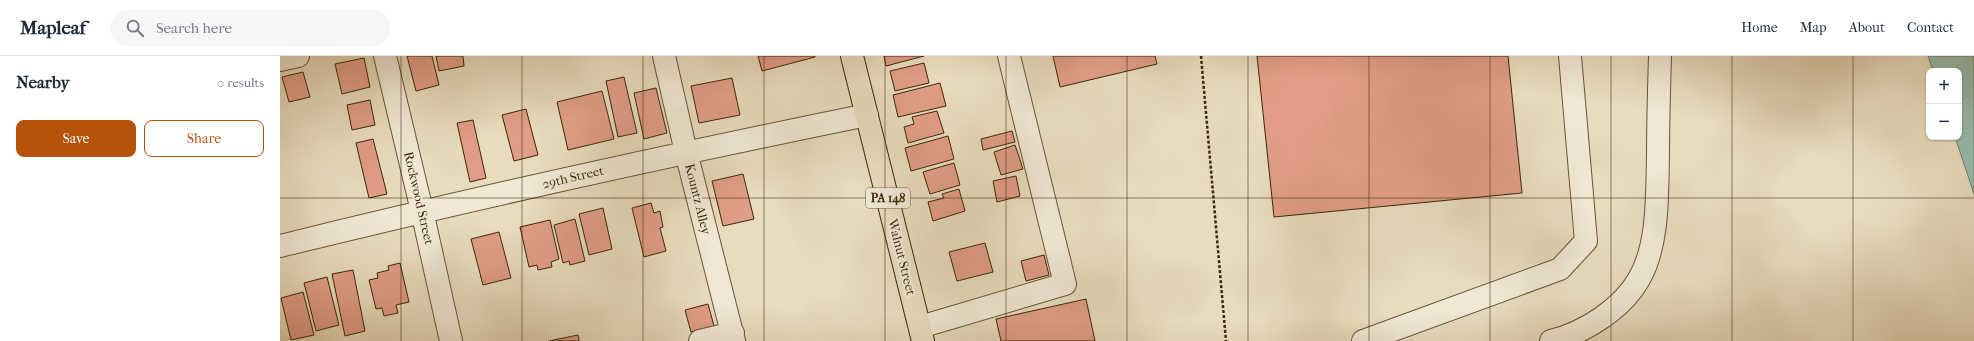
<!DOCTYPE html>
<meta charset="utf-8">
<style>
:root{--surface:#fff;--page:#f6f6f7;--text:#1f2937;--muted:#747a83;--line:#e0e1e3;--accent:#b45309}
body{margin:0;font-family:"IM FELL French Canon",serif;background:var(--page);color:var(--text)}
.controls{position:absolute;right:12px;top:12px;display:grid;overflow:hidden;border-radius:8px;box-shadow:0 1px 3px #0004}
.controls button{width:36px;height:36px;display:grid;place-items:center;padding:0;border:0;border-bottom:1px solid var(--line);background:var(--surface);color:var(--text);font:20px sans-serif}
.list{margin:0;padding:0;list-style:none}
h2{display:flex;justify-content:space-between;align-items:center;height:52px;margin:0;padding:0 16px;font-size:17px}
h2 small{font-size:13px;font-weight:400;color:var(--muted)}
.actions{display:flex;gap:8px;padding:12px 16px}
.actions a{flex:1;padding:9px 0;border:1px solid var(--accent);border-radius:8px;text-align:center;font-size:14px;color:var(--accent)}
.actions .main{background:var(--accent);color:#fff}
.icon{flex:none;width:22px;height:22px;fill:none;stroke:currentColor;stroke-width:2;stroke-linecap:round;stroke-linejoin:round}
.map{position:relative;flex:none;width:1694px;height:285px;overflow:hidden}
header{display:flex;align-items:center;gap:24px;box-sizing:border-box;height:56px;padding:0 20px;background:var(--surface);border-bottom:1px solid var(--line)}
header strong{font-size:19px}
nav{display:flex;gap:22px;margin-inline-start:auto;font-size:14px}
.search{width:280px;height:36px;background:var(--page);display:flex;align-items:center;gap:10px;box-sizing:border-box;padding:0 14px;border-radius:22px;color:var(--muted);font-size:15px}
main{display:flex}
aside{flex:1;background:var(--surface)}
.map>svg:first-child{display:block}
</style>
<header>
<strong>Mapleaf</strong>
<div class="search"><svg class="icon" aria-label="search" viewBox="0 0 24 24"><circle cx="10" cy="10" r="6"/><path d="M15 15l6 6"/></svg>Search here</div>
<nav><a>Home</a><a>Map</a><a>About</a><a>Contact</a></nav>
</header>
<main>
<aside>
<h2>Nearby<small>0 results</small></h2>
<ul class="list">
</ul>
<div class="actions"><a class="main">Save</a><a>Share</a></div>
</aside>
<div class="map">
<svg width="1694" height="285" viewBox="0 0 1694 285">
<rect width="100%" height="100%" fill="#e8dcbe"/>
<filter id="stains"><feTurbulence type="fractalNoise" baseFrequency=".005" numOctaves="4"/><feColorMatrix values="0 0 0 0 .2 0 0 0 0 .09 0 0 0 0 .02 0 0 0 .5 -.17"/></filter>
<radialGradient id="worn" r=".72"><stop offset=".6" stop-color="#630" stop-opacity="0"/><stop offset="1" stop-color="#630" stop-opacity=".3"/></radialGradient>
<path fill="#98bcae" stroke="#73806a" d="M1648 0H1694V138L1675 81H1679V15H1653Z"/>
<path fill="#e19d87" stroke="#3b2605" d="M127 0H152L159 29 136 35Z
M156 0H183L184 10 159 15Z
M478 0H535V1L482 15Z
M604 0H644L606 10Z
M773 0H875L877 8 780 31Z
M977 0H1228L1242 137 994 161Z
M84 2 90 31 62 38 55 8Z
M644 7 649 27 615 35 610 15Z
M23 16 30 41 9 46 2 21Z
M344 21 357 77 338 81 326 25Z
M452 22 460 59 419 67 411 30Z
M660 27 666 50 618 61 613 39Z
M376 32 387 77 364 83 354 37Z
M322 35 334 83 288 94 277 46Z
M90 44 95 69 72 74 67 49Z
M246 53 258 99 234 105 222 59Z
M657 55 664 77 628 87 624 71 634 68 632 61Z
M193 64 206 122 190 126 177 67Z
M732 75 735 86 703 94 701 83Z
M668 80 674 103 631 115 625 92Z
M93 83 107 138 89 142 76 87Z
M735 89 743 113 721 119 714 96Z
M674 107 680 129 650 138 643 116Z
M463 118 474 163 443 170 432 125Z
M736 120 740 140 717 146 713 125Z
M679 133 685 155 653 165 648 146 664 142 662 138Z
M371 147 374 157 380 155 383 171 380 172 386 195 364 201 352 152Z
M323 152 332 193 309 199 299 158Z
M295 163 305 205 290 209 289 205 283 207 274 169Z
M270 164 279 203 271 206 272 211 258 214 257 209 249 211 240 171Z
M219 176 231 222 203 229 191 183Z
M705 187 713 216 677 225 669 196Z
M764 199 769 219 746 225 741 205Z
M120 207 129 246 116 249 118 257 104 260 102 252 96 253 89 224 98 222 97 217 109 214 108 210Z
M73 214 85 275 65 280 52 218Z
M47 221 59 269 36 275 24 227Z
M23 236 34 279 11 284 1 242Z
M806 243 815 285H721L716 263Z
M428 248 434 270 411 276 405 254Z
M298 279 299 285H269Z"/>
<g fill="none" stroke-linecap="round" stroke-linejoin="round">
<g stroke="#665433" stroke-width="24">
<path id="minor" d="M105 0 142 155 171 285
M384 0 406 96 454 285
M0 4 18 0
M0 190C195 142 390 99 587 59
M640 271 785 228 729 0
M420 285 453 277
M1083 285 1280 213 1306 185 1290 0
M1271 285C1304 277 1342 253 1359 223 1379 189 1377 137 1378 98 1378 65 1379 33 1380 0"/>
</g>
<g stroke="#3b2605" stroke-width="24">
<path id="major" d="M572 0 643 285"/>
</g>
<path stroke="#3b2605" stroke-width="2.5" stroke-dasharray="3 2" stroke-linecap="butt" d="M921 0 946 285"/>
<use href="#minor" stroke="#f0e8d5" stroke-width="22"/>
<use href="#major" stroke="#e8dcbe" stroke-width="22"/>
</g>
<path fill="none" stroke="#3b2605" stroke-width="1" stroke-opacity="0.55" d="M121 0V285M242 0V285M363 0V285M484 0V285M605 0V285M726 0V285M847 0V285M968 0V285M1089 0V285M1210 0V285M1331 0V285M1452 0V285M1573 0V285M0 142H1694"/>
<g text-anchor="middle" dominant-baseline="central" stroke-width="4" stroke-linejoin="round" paint-order="stroke">
<rect fill="#f0e8d5" stroke="#716043" stroke-width="1" x="586" y="132" width="44" height="20" rx="3"/>
<g font-size="12" font-weight="bold" fill="#3b2605">
<text x="608" y="142">PA 148</text>
</g>
<g font-size="13" fill="#3b2605" stroke="#f0e8d5">
<text transform="translate(293 121) rotate(-13)">29th Street</text>
<text transform="translate(139 142) rotate(77)">Rockwood Street</text>
<text transform="translate(418 143) rotate(76)">Kountz Alley</text>
<text transform="translate(622 201) rotate(76)">Walnut Street</text>
</g>
</g>
<rect width="100%" height="100%" filter="url(#stains)"/>
<rect width="100%" height="100%" fill="url(#worn)"/>
</svg>
<div class="controls">
<button>+</button>
<button>−</button>
</div>
</div>
</main>
